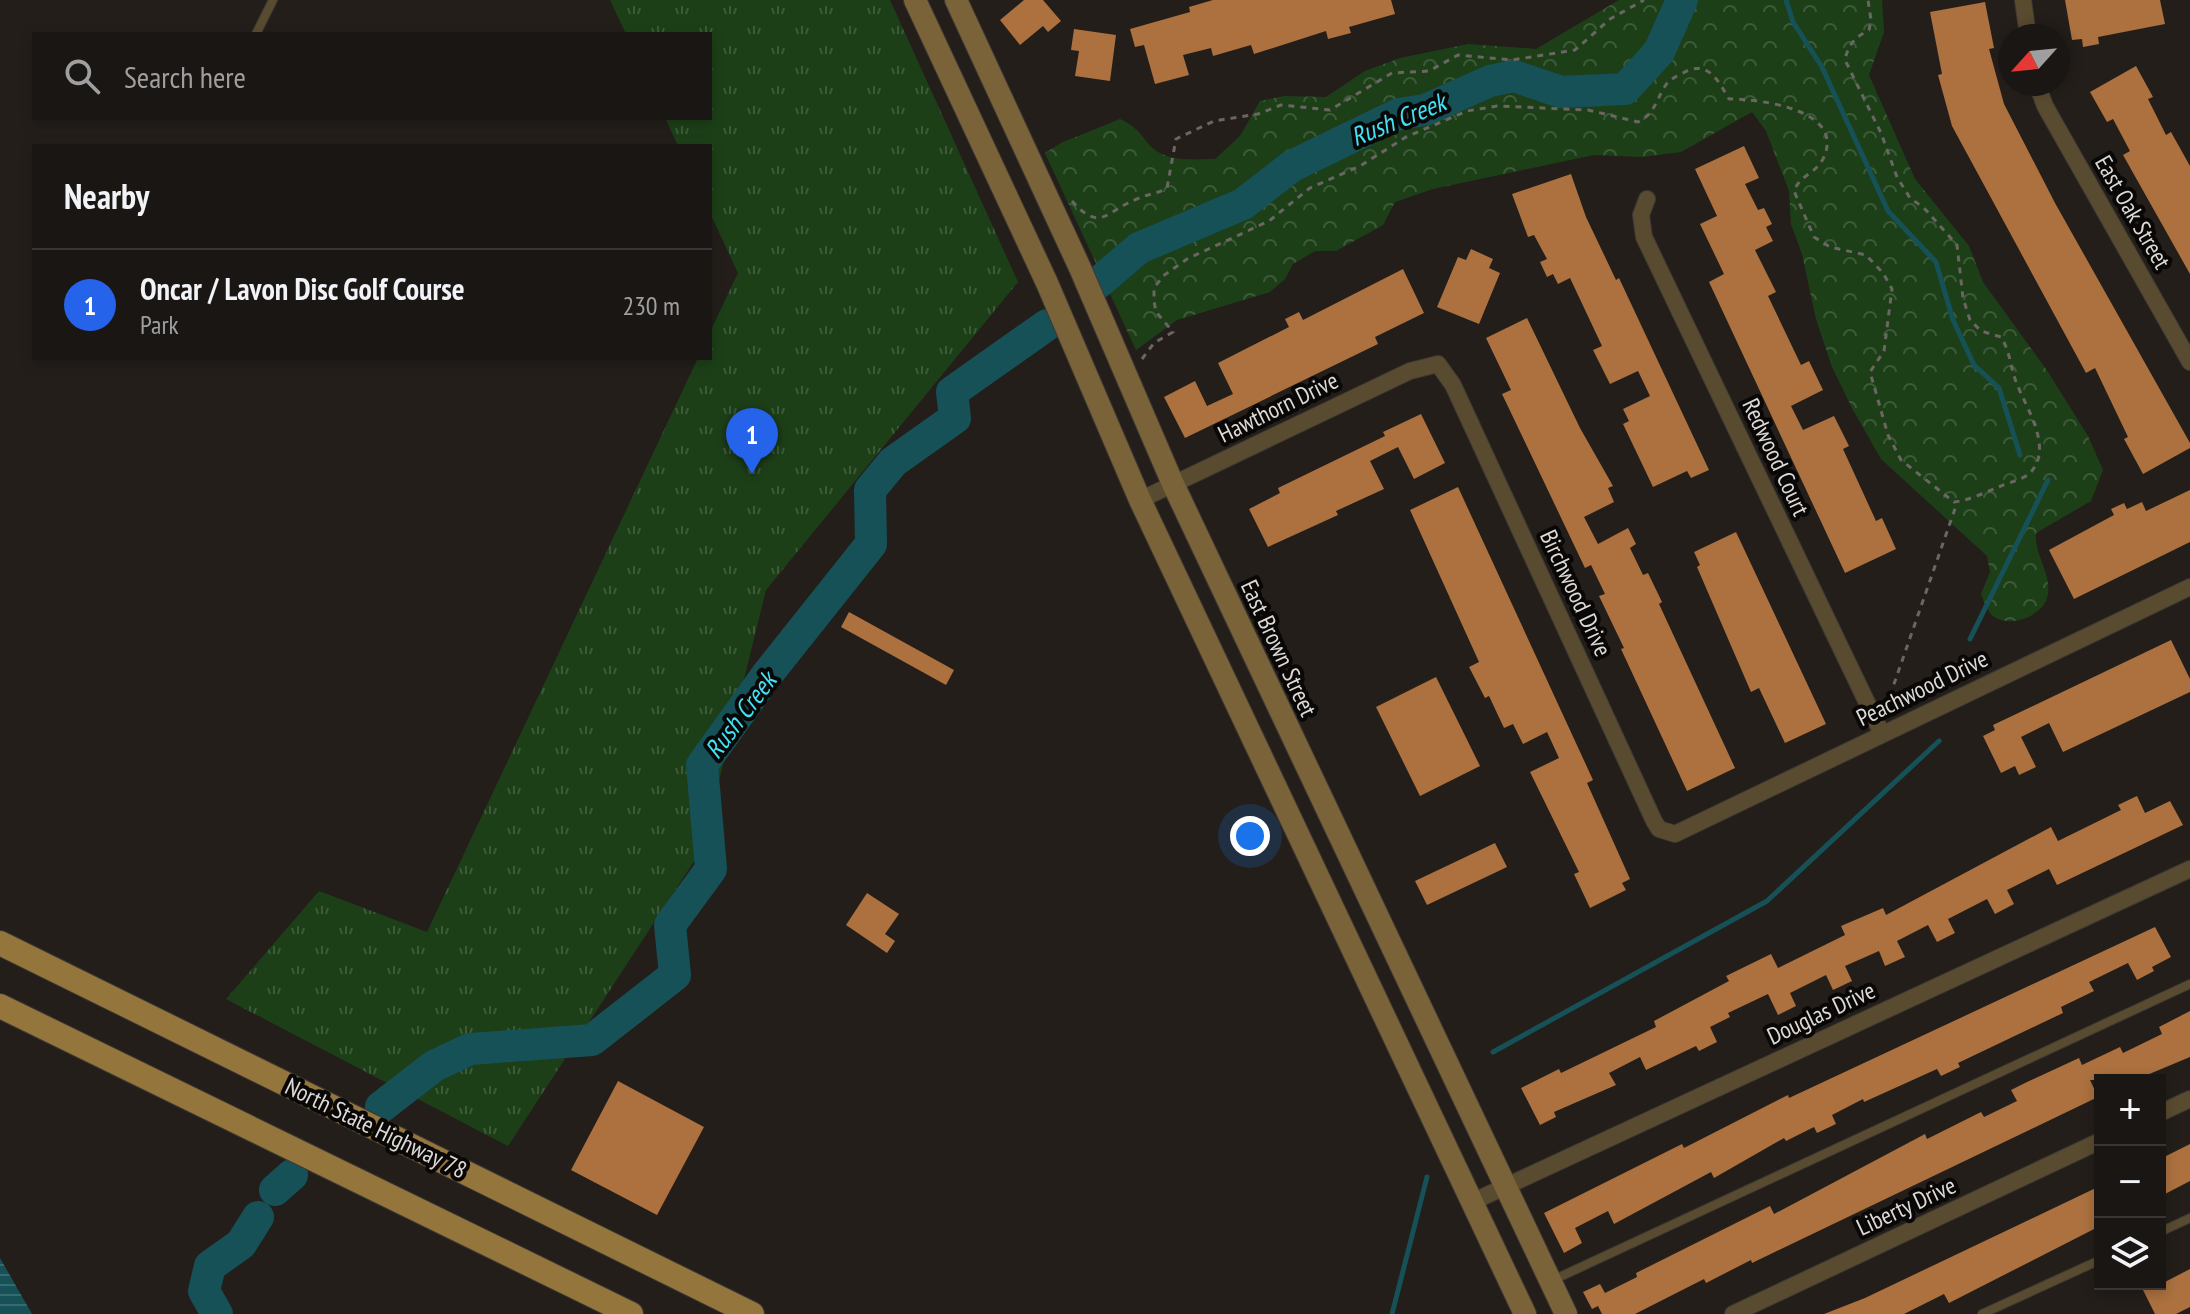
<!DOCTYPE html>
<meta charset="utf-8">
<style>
:root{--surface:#1a1614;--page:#231f1d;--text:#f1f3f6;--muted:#9f9fa0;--line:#383534;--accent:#2563eb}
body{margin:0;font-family:"PT Sans Narrow",sans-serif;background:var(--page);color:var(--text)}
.controls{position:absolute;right:24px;bottom:24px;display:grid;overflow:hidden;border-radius:0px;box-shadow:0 4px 12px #0003}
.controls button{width:72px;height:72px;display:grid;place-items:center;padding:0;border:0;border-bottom:2px solid var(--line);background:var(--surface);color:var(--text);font:40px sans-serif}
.compass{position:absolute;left:1998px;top:24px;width:72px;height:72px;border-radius:50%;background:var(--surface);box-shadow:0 4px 12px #0003;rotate:243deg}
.you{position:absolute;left:1250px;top:836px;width:28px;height:28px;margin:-20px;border:6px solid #fff;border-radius:50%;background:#1a73e8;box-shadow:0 0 0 12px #1a73e833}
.badge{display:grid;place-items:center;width:52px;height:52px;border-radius:50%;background:var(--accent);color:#fff;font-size:26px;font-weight:700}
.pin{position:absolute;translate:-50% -66px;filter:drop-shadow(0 2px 4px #0008)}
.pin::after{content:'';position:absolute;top:42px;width:28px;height:24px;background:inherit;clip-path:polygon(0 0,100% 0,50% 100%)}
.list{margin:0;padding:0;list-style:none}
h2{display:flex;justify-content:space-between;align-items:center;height:104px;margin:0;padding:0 32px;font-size:34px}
h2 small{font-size:26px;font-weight:400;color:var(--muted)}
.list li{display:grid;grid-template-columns:52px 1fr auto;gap:24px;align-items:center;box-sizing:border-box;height:112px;padding:0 32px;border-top:2px solid var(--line)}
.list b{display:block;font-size:30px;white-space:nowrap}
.list p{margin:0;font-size:26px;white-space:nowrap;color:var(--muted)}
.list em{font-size:26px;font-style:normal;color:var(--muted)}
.icon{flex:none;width:44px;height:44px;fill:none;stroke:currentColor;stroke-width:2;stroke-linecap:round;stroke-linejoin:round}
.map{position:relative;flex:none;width:2190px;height:1314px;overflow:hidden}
.search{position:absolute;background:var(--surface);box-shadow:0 4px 12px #0003;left:32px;top:32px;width:680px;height:88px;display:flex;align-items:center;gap:20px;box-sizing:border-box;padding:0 28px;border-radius:0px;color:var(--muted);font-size:30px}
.panel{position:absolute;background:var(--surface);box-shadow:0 4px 12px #0003;left:32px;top:144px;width:680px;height:216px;border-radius:0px}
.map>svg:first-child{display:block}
</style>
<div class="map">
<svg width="2190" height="1314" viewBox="0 0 2190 1314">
<defs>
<pattern id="grass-tufts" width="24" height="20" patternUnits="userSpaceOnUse" patternTransform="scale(2)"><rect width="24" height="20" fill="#1c3f18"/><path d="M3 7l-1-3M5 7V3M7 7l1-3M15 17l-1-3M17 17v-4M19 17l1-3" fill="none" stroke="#3d5a39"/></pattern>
<pattern id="forest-crowns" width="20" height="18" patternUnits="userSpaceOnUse" patternTransform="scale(2)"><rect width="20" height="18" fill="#1c3f18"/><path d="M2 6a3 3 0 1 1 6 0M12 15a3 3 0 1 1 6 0" fill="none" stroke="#3d5a39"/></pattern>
<pattern id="water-rules" width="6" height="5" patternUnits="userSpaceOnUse" patternTransform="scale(2)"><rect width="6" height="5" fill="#165158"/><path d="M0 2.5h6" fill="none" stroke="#37696f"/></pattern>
</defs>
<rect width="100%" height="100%" fill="#231e1a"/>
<path fill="url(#grass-tufts)" d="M610 0H890L1018 282 766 590 702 849 508 1146 226 999 319 891 427 932 698 358H710V332L738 273 710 213V146H678L665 118H710V34H626Z"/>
<path fill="url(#forest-crowns)" d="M1619 0H1882L1884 32 1869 75 1915 179 1969 246 1983 282 2048 372 2088 436 2103 470 2091 501 2036 533C2034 555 2051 572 2048 594 2045 616 2009 629 1993 616 1987 611 1984 601 1981 594L1990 572 1987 556 1881 459 1853 410 1832 367 1816 319 1802 254 1791 224 1789 191 1766 131 1752 112 1681 152 1642 157 1594 155 1433 189 1395 202 1383 225 1336 251H1315L1293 264 1285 279 1270 292 1177 320 1136 350 1045 153 1061 143 1120 119C1144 130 1142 142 1158 152 1174 162 1198 159 1215 159L1240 136 1260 101 1284 96 1326 97 1365 71 1400 58 1468 44 1536 49Z"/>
<path fill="url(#water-rules)" d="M0 1258 32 1314H0Z"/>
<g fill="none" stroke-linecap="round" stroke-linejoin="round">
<path stroke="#165158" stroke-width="5" d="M1786 0 1793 22 1822 67 1888 211 1936 262 1953 320 1974 365 1999 388 2020 455
M1970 639 2048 480
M1493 1052 1767 901 1939 741
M1392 1314 1427 1177"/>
<path stroke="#165158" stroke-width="32" d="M1098 283 1139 248 1243 204 1292 166 1399 114 1425 110 1490 81 1514 76 1561 92 1625 89 1659 52 1682 0
M381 1107 434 1066 470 1049 592 1040 675 975 670 925 711 869 702 765 766 676 871 544 870 490 893 462 955 418 952 392 1047 325
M275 1190 292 1175
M217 1314 204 1291 210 1266 241 1244 258 1217"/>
</g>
<path fill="#ac713f" d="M1024 0H1043L1061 21 1048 32 1043 26 1020 45 1000 20Z
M1213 0H1391L1395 14 1349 27 1351 33 1328 39 1326 31 1254 54 1251 45 1213 56 1211 48 1183 55 1189 75 1155 84 1144 45 1135 47 1130 29 1190 12 1189 7Z
M2065 0H2160L2165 24 2098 37 2099 44 2083 47 2082 39 2072 40Z
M1985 2 1994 48 1989 49 2004 104 2055 203 2190 443V448L2143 474 2124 439 2128 437 2095 368 2086 373 1952 126 1938 75 1942 74 1930 12Z
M1074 29 1116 35 1110 81 1075 76 1079 51 1071 50Z
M2136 66 2153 97 2148 99 2166 135 2171 132 2190 166V274L2123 155 2130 151 2113 119 2107 122 2090 92Z
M1744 146 1759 178 1745 184 1758 210 1764 208 1772 224 1766 227 1773 241 1755 250 1776 292 1768 296 1801 365 1809 361 1823 390 1791 406 1803 430 1834 416 1849 446 1843 449 1876 521 1882 518 1896 549 1845 573 1709 282 1724 274 1700 224 1717 216 1695 169Z
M1571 174 1586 217 1616 280 1619 278 1709 470 1691 478 1687 471 1653 487 1623 424 1629 421 1623 409 1650 396 1638 371 1610 384 1593 350 1602 346 1570 278 1558 284 1553 274 1547 277 1540 262 1547 259 1534 235 1528 237 1512 194Z
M1471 249 1493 259 1489 268 1500 273 1479 324 1437 307 1458 257 1466 260Z
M1403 269 1424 313 1375 337 1378 344 1185 438 1164 397 1195 381 1207 406 1233 394 1218 363 1289 327 1285 319 1299 312 1303 320Z
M1527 318 1580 428 1613 486 1608 488 1614 502 1584 517 1598 544 1628 528 1636 544 1630 548 1643 575 1648 573 1662 602 1659 604 1735 768 1687 791 1621 649 1624 648 1599 596 1605 594 1591 565 1585 568 1502 394 1511 390 1486 338Z
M1421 414 1445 463 1414 479 1398 447 1370 461 1384 489 1336 511 1338 515 1268 547 1249 509 1280 493 1278 488 1385 436 1383 432Z
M1458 487 1593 780 1587 783 1630 879 1622 883 1626 890 1590 908 1574 874 1579 872 1530 772 1559 758 1547 732 1523 744 1513 724 1504 728 1489 696 1485 698 1469 667 1479 662 1410 510Z
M2190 490V542L2074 599 2049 550 2114 515 2111 509 2124 503 2127 509 2142 502 2146 511Z
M1736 532 1826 724 1785 743 1759 688 1751 692 1697 567 1700 565 1694 552Z
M849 612 954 670 946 685 841 627Z
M2171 640 2190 679V692L2063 752 2049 723 2021 737 2036 767 2019 775 2015 766 2001 773 1983 736 1995 730 1993 725Z
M1436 677 1480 766 1420 796 1376 707Z
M2137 796 2145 813 2170 801 2183 825 2057 885 2049 869 2007 890 2014 904 1995 914 1987 899 1948 919 1955 933 1937 942 1928 925 1897 941 1905 957 1885 966 1879 951 1845 966 1852 981 1833 990 1826 975 1790 993 1796 1006 1778 1015 1768 994 1728 1013 1730 1017 1710 1027 1717 1042 1699 1051 1696 1046 1646 1070 1640 1057 1609 1073 1616 1085 1554 1112 1556 1117 1540 1125 1521 1088 1559 1069 1561 1073 1656 1027 1654 1021 1729 981 1726 976 1771 954 1778 968 1845 935 1841 926 1883 908 1886 915 2051 827 2058 841 2121 810 2118 805Z
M1495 843 1507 867 1427 905 1415 881Z
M867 893 899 914 885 934 895 941 887 953 846 925Z
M2155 927 2171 957 2152 967 2154 971 2137 980 2128 963 2089 982 2094 991 2061 1007 2063 1013 1958 1063 1960 1067 1941 1076 1937 1069 1864 1102 1863 1099 1832 1115 1836 1124 1817 1133 1814 1127 1786 1141 1784 1138 1714 1178 1711 1172 1614 1224 1608 1211 1575 1228 1582 1243 1564 1253 1544 1213 1682 1144 1684 1148 1788 1095 1789 1098Z
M2190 1011V1057L2135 1080H2090L2098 1097 1752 1263 1751 1260 1706 1283 1704 1279 1635 1314H1602L1598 1306 1592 1309 1583 1292 1600 1284 1605 1293 1637 1277 1636 1273 1770 1206 1774 1214 1925 1134 1927 1139 1981 1112 1984 1117 2017 1101 2011 1090 2027 1082 2079 1058 2082 1065 2120 1047 2123 1053 2162 1034 2159 1027Z
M618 1081 704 1127 657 1215 571 1170Z
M2190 1144V1181L2165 1194 2160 1184V1159Z
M2100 1186V1226L1949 1303 1944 1294 1904 1314H1824L1865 1298Z
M2190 1269V1307L2176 1314H2155L2140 1284H2161Z"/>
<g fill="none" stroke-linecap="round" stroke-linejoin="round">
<g stroke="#3d3834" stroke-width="10">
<path id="lane" d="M256 34 273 0
M2160 1232 2190 1218
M1551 1281 2190 984
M1982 1314 2100 1260"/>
</g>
<g stroke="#3d3834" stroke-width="18">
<path id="street" d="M2023 0 2028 36
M2037 84 2045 106 2190 362
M1647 199 1641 215 1644 237 1882 734
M1140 500 1410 371 1438 364 1453 385 1654 821 1659 829 1675 834 2190 587
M2160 1113 2190 1099
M1472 1202 2190 869
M1733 1314 2100 1141"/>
</g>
<g stroke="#3d3834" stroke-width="24">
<path id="secondary" d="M915 0 1047 283 1140 500 1525 1314
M956 0 1080 268 1173 484 1566 1314"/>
</g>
<g stroke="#3d3834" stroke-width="26">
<path id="primary" d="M0 943 752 1314
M0 1006 631 1314"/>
</g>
<path stroke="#6b6662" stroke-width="3" stroke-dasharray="6 6" stroke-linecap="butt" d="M1072 201C1101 234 1107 210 1137 199 1147 194 1157 194 1167 188L1176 139 1214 121 1258 114 1281 105 1330 110 1392 73 1429 71 1458 55 1512 60 1575 50 1610 19 1644 0
M1142 359 1154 343 1173 332 1156 312 1154 301V288L1163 276 1187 259 1269 221 1310 188 1360 166 1406 137 1467 111 1497 106 1588 110 1638 122C1654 114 1655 103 1664 88 1668 80 1675 77 1683 73 1707 59 1718 80 1729 99 1761 99 1847 110 1823 159 1815 174 1800 175 1794 191L1814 237 1830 247 1866 255 1883 273 1892 289 1884 351 1870 372 1888 435 1901 460 1954 502C1970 500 1986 492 2001 486 2010 482 2024 479 2030 473 2054 448 2026 408 2017 384 2010 368 2011 353 2001 337L1981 331 1970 320 1963 298 1957 245 1924 208 1910 198 1897 177 1881 133 1845 60C1848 45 1855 37 1869 30L1871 20 1868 0
M1886 707 1957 503"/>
<use href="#lane" stroke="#594b30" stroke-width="8"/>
<use href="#street" stroke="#594b30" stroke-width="16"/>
<use href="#secondary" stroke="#7a6338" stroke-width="22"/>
<use href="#primary" stroke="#94763c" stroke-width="24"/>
</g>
<g text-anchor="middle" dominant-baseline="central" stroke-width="8" stroke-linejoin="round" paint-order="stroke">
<g font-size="24" fill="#ddd9d6" stroke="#0a0807">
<text transform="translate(2133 212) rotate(60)">East Oak Street</text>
<text transform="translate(1278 407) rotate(-26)">Hawthorn Drive</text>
<text transform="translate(1776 457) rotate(65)">Redwood Court</text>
<text transform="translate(1576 593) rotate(65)">Birchwood Drive</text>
<text transform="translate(1279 648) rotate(65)">East Brown Street</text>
<text transform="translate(1922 688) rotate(-26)">Peachwood Drive</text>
<text transform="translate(1821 1013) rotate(-25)">Douglas Drive</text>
<text transform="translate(376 1128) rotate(26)">North State Highway 78</text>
<text transform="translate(1906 1206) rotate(-25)">Liberty Drive</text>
</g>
<g font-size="26" font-style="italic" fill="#42e1f5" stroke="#0a0807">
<text transform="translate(1398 119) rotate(-22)">Rush Creek</text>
<text transform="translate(740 715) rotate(-53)">Rush Creek</text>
</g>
</g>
</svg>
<div class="controls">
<button>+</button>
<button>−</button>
<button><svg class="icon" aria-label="layers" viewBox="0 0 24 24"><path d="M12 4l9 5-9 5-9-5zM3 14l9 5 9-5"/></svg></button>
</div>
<svg class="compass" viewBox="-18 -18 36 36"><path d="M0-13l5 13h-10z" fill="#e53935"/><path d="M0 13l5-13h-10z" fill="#9f9fa0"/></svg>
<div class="you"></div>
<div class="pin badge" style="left:752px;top:474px">1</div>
<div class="search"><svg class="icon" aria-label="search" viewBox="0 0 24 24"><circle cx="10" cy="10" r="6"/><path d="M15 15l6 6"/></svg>Search here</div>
<section class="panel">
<h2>Nearby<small></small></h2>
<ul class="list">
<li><span class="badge">1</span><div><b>Oncar / Lavon Disc Golf Course</b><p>Park</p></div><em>230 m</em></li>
</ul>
</section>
</div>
